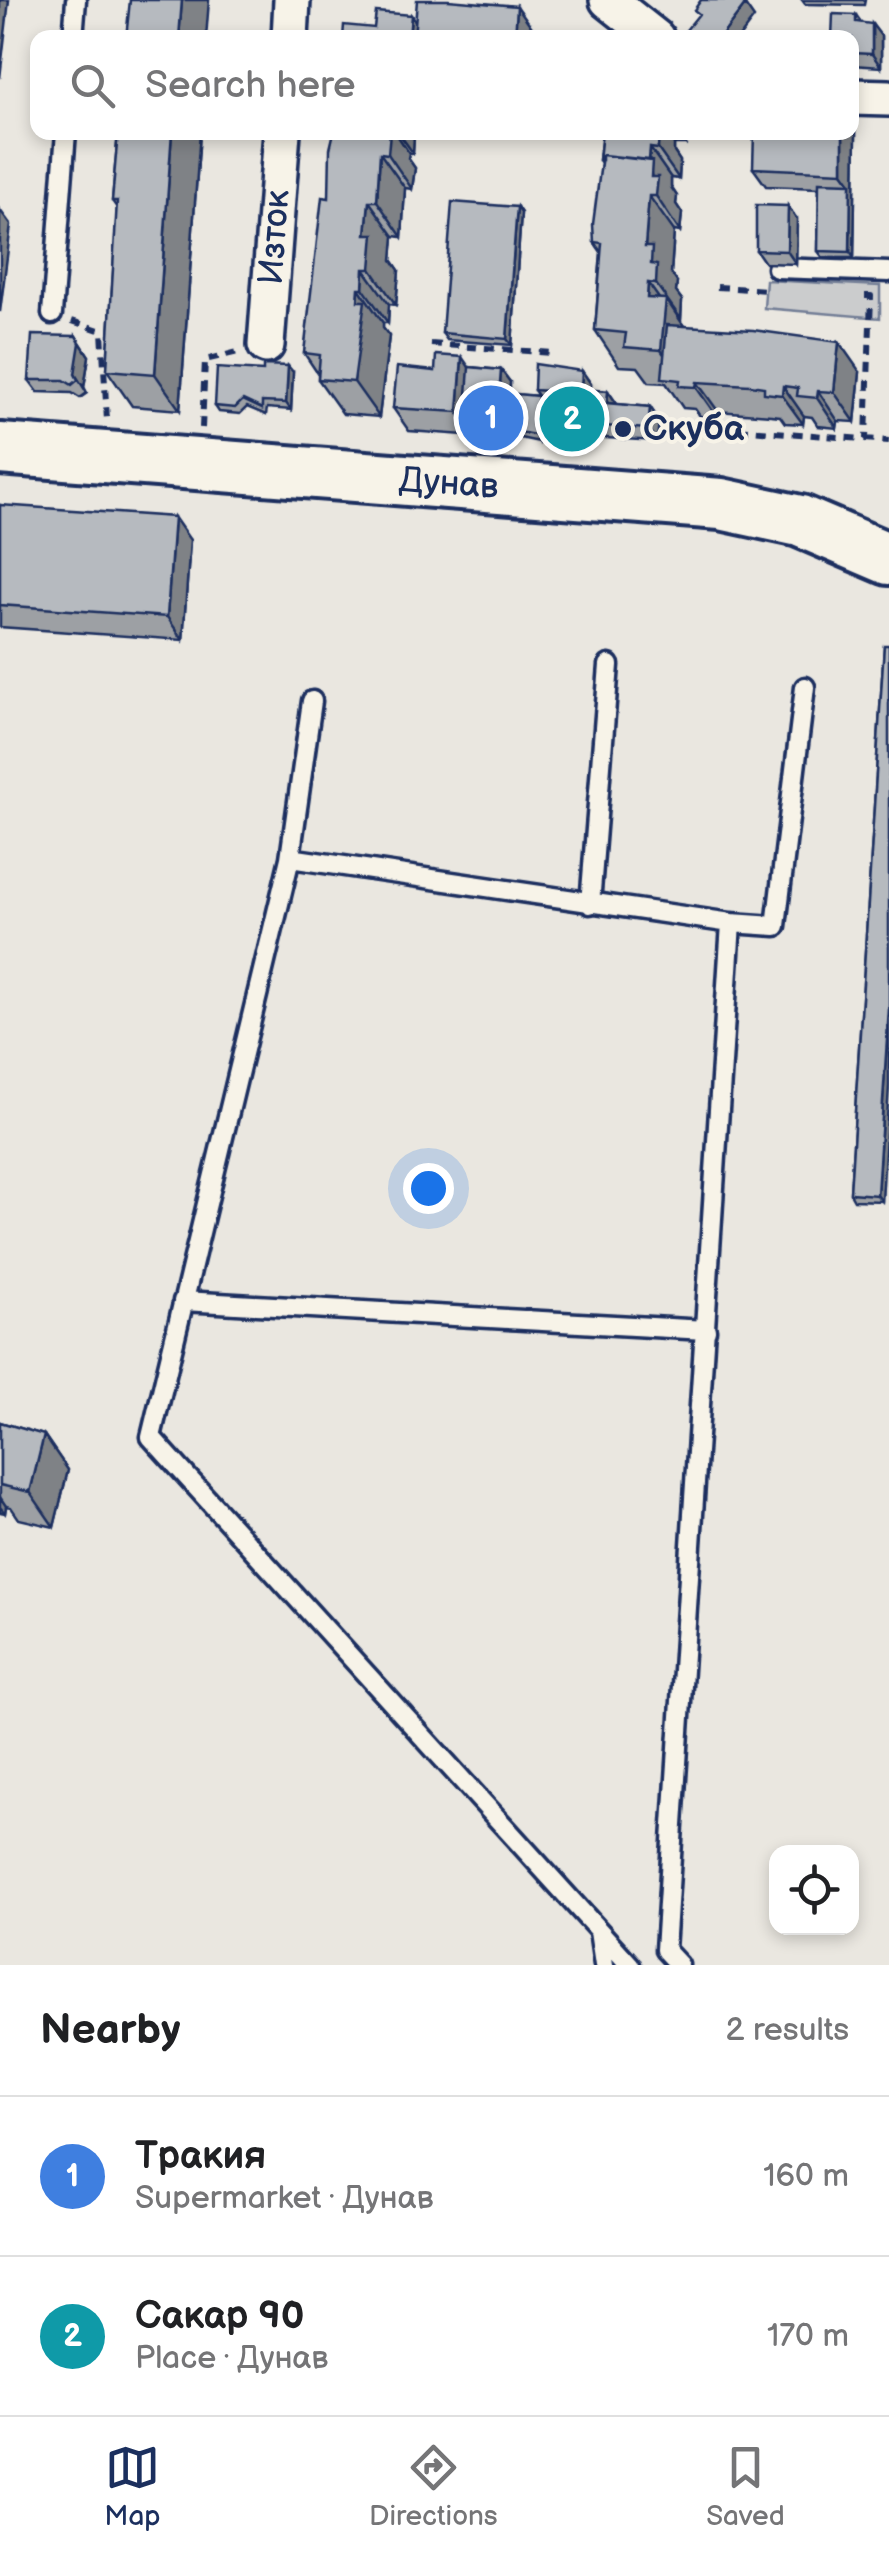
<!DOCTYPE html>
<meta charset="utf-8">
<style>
:root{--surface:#fff;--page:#f2f2f2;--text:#202124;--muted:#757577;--line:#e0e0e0;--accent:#1b2f5e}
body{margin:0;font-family:"Balsamiq Sans",sans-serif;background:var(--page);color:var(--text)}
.controls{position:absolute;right:30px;bottom:30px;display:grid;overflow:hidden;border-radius:20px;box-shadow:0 5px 15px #0003}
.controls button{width:90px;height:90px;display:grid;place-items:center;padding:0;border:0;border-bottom:2px solid var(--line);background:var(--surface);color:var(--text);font:50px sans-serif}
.you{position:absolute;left:428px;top:1188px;width:35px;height:35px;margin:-25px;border:8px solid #fff;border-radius:50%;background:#1a73e8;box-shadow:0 0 0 15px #1a73e833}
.badge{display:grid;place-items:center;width:65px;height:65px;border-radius:50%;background:var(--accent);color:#fff;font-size:32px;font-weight:700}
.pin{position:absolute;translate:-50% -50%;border:5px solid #fff;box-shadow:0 2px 10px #0006}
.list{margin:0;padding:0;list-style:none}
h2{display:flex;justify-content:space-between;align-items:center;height:130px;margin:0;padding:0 40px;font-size:42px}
h2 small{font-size:32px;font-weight:400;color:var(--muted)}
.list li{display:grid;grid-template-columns:65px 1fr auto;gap:30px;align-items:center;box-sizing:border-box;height:160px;padding:0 40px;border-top:2px solid var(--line)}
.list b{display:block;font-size:38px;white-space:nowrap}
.list p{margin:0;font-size:32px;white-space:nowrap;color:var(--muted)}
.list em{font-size:32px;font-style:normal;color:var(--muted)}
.icon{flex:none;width:55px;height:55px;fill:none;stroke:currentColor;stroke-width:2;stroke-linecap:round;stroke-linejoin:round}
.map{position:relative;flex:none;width:889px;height:1965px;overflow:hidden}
.search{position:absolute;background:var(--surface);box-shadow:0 5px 15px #0003;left:30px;right:30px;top:30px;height:110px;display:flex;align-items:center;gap:25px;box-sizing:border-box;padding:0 35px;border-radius:20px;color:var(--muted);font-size:38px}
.sheet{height:450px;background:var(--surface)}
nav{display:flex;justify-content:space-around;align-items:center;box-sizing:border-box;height:140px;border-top:2px solid var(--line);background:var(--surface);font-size:28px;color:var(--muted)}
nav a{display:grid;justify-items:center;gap:5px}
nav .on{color:var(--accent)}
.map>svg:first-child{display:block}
</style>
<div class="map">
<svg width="889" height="1965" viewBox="0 0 889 1965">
<rect width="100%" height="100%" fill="#eae7e0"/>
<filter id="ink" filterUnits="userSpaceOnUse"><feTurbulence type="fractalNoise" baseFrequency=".01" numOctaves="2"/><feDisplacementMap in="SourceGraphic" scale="20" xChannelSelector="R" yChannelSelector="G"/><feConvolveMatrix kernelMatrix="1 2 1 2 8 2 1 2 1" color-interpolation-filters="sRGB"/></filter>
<g filter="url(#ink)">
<path fill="#cbcccd" stroke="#737e96" stroke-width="2.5" d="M766 280 880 286V318L764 308Z"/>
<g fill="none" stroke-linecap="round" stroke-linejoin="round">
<g stroke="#1b2f5e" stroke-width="25">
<path id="service" d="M73 38 76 0
M777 268 889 272
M52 314 66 132
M290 858 312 701
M590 904 609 665
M731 923 776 926 805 687
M183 1301 706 1330
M599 1931 604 1965
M630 1965 151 1437 290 858 731 923 665 1950 679 1965"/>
</g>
<g stroke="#1b2f5e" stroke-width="42">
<g id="minor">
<path d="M608 0 656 38"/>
<path d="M290 38 292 0"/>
<path d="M852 97 889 98"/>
<path id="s1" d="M266 345 282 132"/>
</g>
</g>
<g stroke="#1b2f5e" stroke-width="58">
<g id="secondary">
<path id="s2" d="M0 449 721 504 800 521 889 559"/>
</g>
</g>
<path stroke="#1b2f5e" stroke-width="6" stroke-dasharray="10 8" stroke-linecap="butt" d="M717 287 768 290
M865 296H871L866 439
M72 321 102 331 107 421
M431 344 553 353
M685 425 889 441
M202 428 205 360 238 352"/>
<use href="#service" stroke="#f7f3e8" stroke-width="18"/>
<use href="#minor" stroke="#f7f3e8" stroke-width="35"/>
<use href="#secondary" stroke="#f7f3e8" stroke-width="50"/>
</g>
<path fill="#9da0a4" stroke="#1b2f5e" stroke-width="2.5" d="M802 0H865L864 5 805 4Z
M856 15 861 22 881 36V67L852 65V38Z
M852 126 856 132 854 258H823L818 251 819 188 766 186 753 168 852 132Z
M118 132H200L180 410 132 406 107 370 117 208 112 201Z
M334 132H421L420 136 414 135 413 153H409L408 158 415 168 412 189 405 188 402 237 394 236 392 260 399 270 396 305 389 304 388 323H383V328L389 336 379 417 343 414 318 379V374L304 353 329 198Z
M602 132H687L686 144H674V152L680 161 679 179 671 178V187L677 196 676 204 682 213 680 232 674 231 671 273 677 282 676 292 682 300 681 319H679L684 326 860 372 855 422 838 421 837 428 818 426 812 417 804 416 803 424 785 423 780 416 771 415 718 411 717 417 700 416 695 409 683 408 666 383 649 382 638 367 619 366 595 330 601 252 594 242 601 163 599 160Z
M517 207 521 213 512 345 447 340 442 333Z
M797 219 796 264 765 263 756 250Z
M76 336 89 356 84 387 87 393 80 398 72 393 38 392 29 380Z
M469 367 501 370 510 382V394L538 396 534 390 582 371 591 384V390L608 391 617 404 650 407 659 420 657 441 553 435 544 422 546 403 542 402 539 442 506 435V438L409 431 393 408 435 371Z
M293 372 291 410 267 408 266 415 247 407 240 414 219 412 215 406Z
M0 505 190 540 183 640 0 627Z
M884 645 882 1201 854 1200 850 1193Z
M0 1422 44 1435 68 1470 54 1527 19 1519 11 1507 6 1506 5 1513 0 1512Z"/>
<path fill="#7f8286" stroke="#1b2f5e" stroke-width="2.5" d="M0 0H9L0 78Z
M182 0H209L206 38H179Z
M745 5 754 18 739 38H720Z
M517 6 538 36V38H515Z
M411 15 427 38H409Z
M872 24 881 36V67L872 54Z
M852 126 856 132 854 258 850 252 851 183 843 172V132H852Z
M172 132H200L180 410 155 374Z
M383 132H395L409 153 408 158 415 168 412 189 388 154Z
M398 132H413L414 135 413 153Z
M654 132H666L674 144V152L680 161 679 179 658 149Z
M677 132H687L686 144Z
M650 148 671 178V187L677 196 676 204 682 213 680 232 656 196 649 165Z
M380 153 405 188 402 237 377 201Z
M649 196 674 231 671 273 677 282 676 292 682 300 681 319 656 284 645 247Z
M369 201 394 236 392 260 399 270 396 305 371 269 366 234Z
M788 206 797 219 796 264 787 251Z
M517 207 521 213 512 345 507 339Z
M0 210 11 225 0 312Z
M364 269 389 304 388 323 363 288Z
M648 283 665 307 666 299 690 335 685 385 661 350 647 298Z
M359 288 383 323V328L389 336 379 417 354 382Z
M76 336 89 356 84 387 87 393 75 374Z
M839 342 860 372 855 422 834 392Z
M462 357 478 380 465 423 458 412Z
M288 366 293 372 291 410 286 403Z
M501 370 510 382 507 430 502 429 506 435V438L497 426Z
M582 371 591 384 590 402 581 389Z
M697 382 718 411 717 417 696 387Z
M783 386 804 416 803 424 782 395Z
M608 391 617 404 607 403Z
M818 391 838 421 837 428 817 398Z
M538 396 542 402 539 442 535 435Z
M650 407 659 420 657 441 648 429Z
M174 517 190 540 183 640 167 617Z
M889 1008V1086L882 1201 877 1195Z
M44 1435 68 1470 54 1527 30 1492Z
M0 1497 6 1506 5 1513 0 1507Z"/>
<path fill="#b6babf" stroke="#1b2f5e" stroke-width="2.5" d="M130 0H182L179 38H126Z
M417 0H448L517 6 515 38H414Z
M701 0H739L745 5 720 38H695L686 30 699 14 694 10Z
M376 12 411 15 409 38H343L344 25 374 28Z
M833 14 856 15V22L872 24V54L852 53V38H832Z
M118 132H172L155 374 107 370 117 201H112Z
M334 132H390L388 154 380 153 377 201H369L366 234H374L371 269H364L363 288H359L358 301H365L354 382 318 379 320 355 304 353 322 197 329 198 330 149Z
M602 132H659L658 149 650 148 649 160 602 155V160H599Z
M754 132H843V172L753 168Z
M602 155 652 161 651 177H658L656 196H649L645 247H652L651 264 657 265 656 284 648 283 647 298 666 299 661 350 624 347 626 333 595 330 602 243 594 242 593 224Z
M819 182 851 183 850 252 818 251Z
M452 202 517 207 507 339 442 333Z
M756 205 788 206 787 251 756 250Z
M667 325 753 330 839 342 834 392 818 391 817 398 797 396 798 388 783 386 782 395 764 393V387L750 385 697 382 696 387 679 386 680 380 662 378Z
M32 335 76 336 80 343 75 374 78 380 72 385 64 380H29Z
M436 355 462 357 458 412 393 408 397 367 435 371Z
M535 364 582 371 581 389 608 391 607 403 650 407 648 429 544 422 547 391 534 390Z
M263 365 288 366 286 403 262 402V409L243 400 235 408 215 406 217 368 263 371Z
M469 367 501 370 497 426 465 423Z
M505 393 538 396 535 435 502 429Z
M0 505 174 517 167 617 0 605Z
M884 645H889V1008L877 1195 850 1193Z
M0 1422 44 1435 30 1492 0 1485Z"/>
</g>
<circle fill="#1b2f5e" stroke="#f7f3e8" stroke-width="4" cx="623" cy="429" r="10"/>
<g text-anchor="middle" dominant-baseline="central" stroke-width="8" stroke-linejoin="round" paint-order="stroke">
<g font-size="35" fill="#1b2f5e" stroke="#f7f3e8">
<text stroke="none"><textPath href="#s1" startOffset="108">Изток</textPath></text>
<text stroke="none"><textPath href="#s2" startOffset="450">Дунав</textPath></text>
</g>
<g font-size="35" font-weight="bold" fill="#1b2f5e" stroke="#f7f3e8" text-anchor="start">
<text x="643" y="429">Скуба</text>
</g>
</g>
</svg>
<div class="controls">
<button><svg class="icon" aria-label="locate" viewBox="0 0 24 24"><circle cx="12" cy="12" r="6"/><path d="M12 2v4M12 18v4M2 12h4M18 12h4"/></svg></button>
</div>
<div class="you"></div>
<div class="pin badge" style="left:491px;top:418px;background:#3f7fe0">1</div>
<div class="pin badge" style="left:572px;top:419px;background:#0f9aa8">2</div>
<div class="search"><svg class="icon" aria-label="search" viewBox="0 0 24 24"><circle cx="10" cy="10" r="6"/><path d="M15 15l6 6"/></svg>Search here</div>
</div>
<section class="sheet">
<h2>Nearby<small>2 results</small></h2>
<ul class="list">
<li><span class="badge" style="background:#3f7fe0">1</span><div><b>Тракия</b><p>Supermarket · Дунав</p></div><em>160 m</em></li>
<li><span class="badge" style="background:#0f9aa8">2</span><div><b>Сакар 90</b><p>Place · Дунав</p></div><em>170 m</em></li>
</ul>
</section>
<nav>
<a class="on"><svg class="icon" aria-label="map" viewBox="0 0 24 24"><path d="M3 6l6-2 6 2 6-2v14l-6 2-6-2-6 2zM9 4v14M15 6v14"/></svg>Map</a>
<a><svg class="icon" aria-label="directions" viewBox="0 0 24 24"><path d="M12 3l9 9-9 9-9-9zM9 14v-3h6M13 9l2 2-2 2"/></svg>Directions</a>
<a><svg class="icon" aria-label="saved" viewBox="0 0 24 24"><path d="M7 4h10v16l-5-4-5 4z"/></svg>Saved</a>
</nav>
